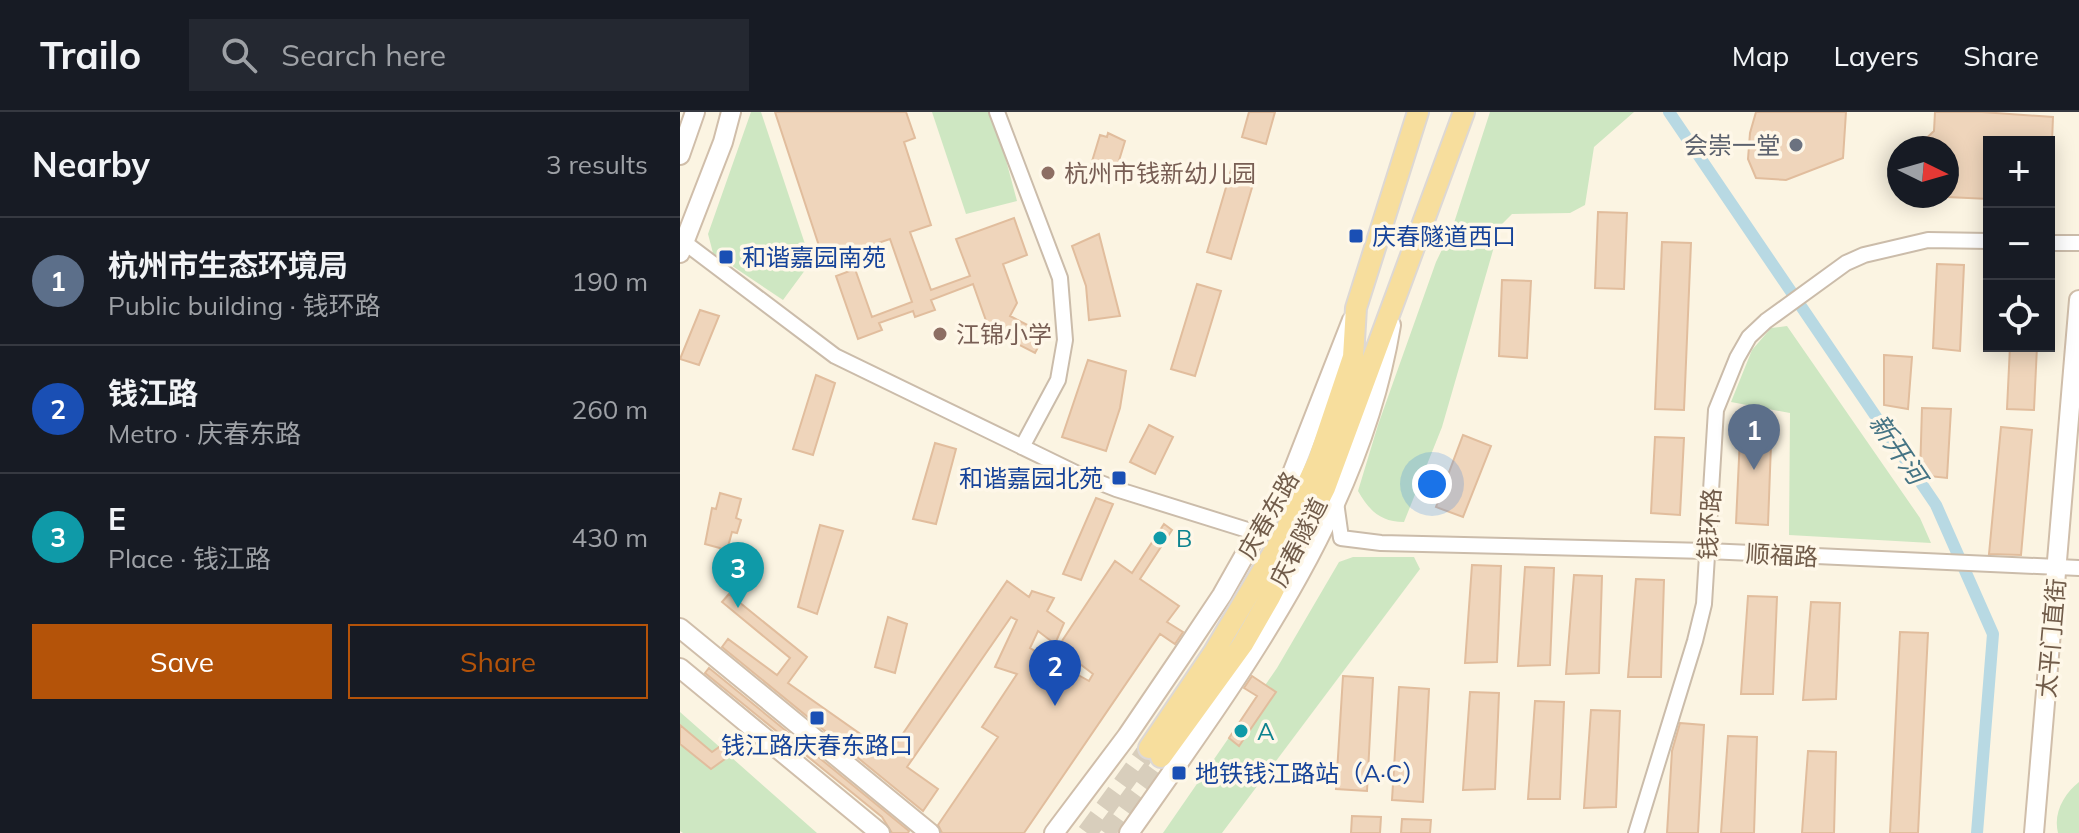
<!DOCTYPE html>
<meta charset="utf-8">
<style>
:root{--surface:#171b24;--page:#242831;--text:#f1f3f6;--muted:#9ea1a6;--line:#363941;--accent:#b45309}
body{margin:0;font-family:Mulish,"Noto Sans SC",sans-serif;background:var(--page);color:var(--text)}
.controls{position:absolute;right:24px;top:24px;display:grid;overflow:hidden;border-radius:0px;box-shadow:0 4px 20px #0003}
.controls button{width:72px;height:72px;display:grid;place-items:center;padding:0;border:0;border-bottom:2px solid var(--line);background:var(--surface);color:var(--text);font:40px sans-serif}
.compass{position:absolute;left:1207px;top:24px;width:72px;height:72px;border-radius:50%;background:var(--surface);box-shadow:0 4px 20px #0003;rotate:95deg}
.you{position:absolute;left:752px;top:372px;width:28px;height:28px;margin:-20px;border:6px solid #fff;border-radius:50%;background:#1a73e8;box-shadow:0 0 0 12px #1a73e833}
.badge{display:grid;place-items:center;width:52px;height:52px;border-radius:50%;background:var(--accent);color:#fff;font-size:26px;font-weight:700}
.pin{position:absolute;translate:-50% -66px;filter:drop-shadow(0 2px 4px #0008)}
.pin::after{content:'';position:absolute;top:42px;width:28px;height:24px;background:inherit;clip-path:polygon(0 0,100% 0,50% 100%)}
.list{margin:0;padding:0;list-style:none}
h2{display:flex;justify-content:space-between;align-items:center;height:104px;margin:0;padding:0 32px;font-size:34px}
h2 small{font-size:26px;font-weight:400;color:var(--muted)}
.list li{display:grid;grid-template-columns:52px 1fr auto;gap:24px;align-items:center;box-sizing:border-box;height:128px;padding:0 32px;border-top:2px solid var(--line)}
.list b{display:block;font-size:30px;white-space:nowrap}
.list p{margin:0;font-size:26px;white-space:nowrap;color:var(--muted)}
.list em{font-size:26px;font-style:normal;color:var(--muted)}
.actions{display:flex;gap:16px;padding:24px 32px}
.actions a{flex:1;padding:18px 0;border:2px solid var(--accent);border-radius:0px;text-align:center;font-size:28px;color:var(--accent)}
.actions .main{background:var(--accent);color:#fff}
.icon{flex:none;width:44px;height:44px;fill:none;stroke:currentColor;stroke-width:2;stroke-linecap:round;stroke-linejoin:round}
.map{position:relative;flex:none;width:1399px;height:721px;overflow:hidden}
header{display:flex;align-items:center;gap:48px;box-sizing:border-box;height:112px;padding:0 40px;background:var(--surface);border-bottom:2px solid var(--line)}
header strong{font-size:38px}
nav{display:flex;gap:44px;margin-inline-start:auto;font-size:28px}
.search{width:560px;height:72px;background:var(--page);display:flex;align-items:center;gap:20px;box-sizing:border-box;padding:0 28px;border-radius:0px;color:var(--muted);font-size:30px}
main{display:flex}
aside{flex:1;background:var(--surface)}
.map>svg:first-child{display:block}
</style>
<header>
<strong>Trailo</strong>
<div class="search"><svg class="icon" aria-label="search" viewBox="0 0 24 24"><circle cx="10" cy="10" r="6"/><path d="M15 15l6 6"/></svg>Search here</div>
<nav><a>Map</a><a>Layers</a><a>Share</a></nav>
</header>
<main>
<aside>
<h2>Nearby<small>3 results</small></h2>
<ul class="list">
<li><span class="badge" style="background:#5c6f8a">1</span><div><b>杭州市生态环境局</b><p>Public building · 钱环路</p></div><em>190 m</em></li>
<li><span class="badge" style="background:#1a4fb4">2</span><div><b>钱江路</b><p>Metro · 庆春东路</p></div><em>260 m</em></li>
<li><span class="badge" style="background:#0f9aa8">3</span><div><b>E</b><p>Place · 钱江路</p></div><em>430 m</em></li>
</ul>
<div class="actions"><a class="main">Save</a><a>Share</a></div>
</aside>
<div class="map">
<svg width="1399" height="721" viewBox="0 0 1399 721">
<rect width="100%" height="100%" fill="#fbf4e2"/>
<path fill="#cee7c2" d="M71 0H81L131 150 103 188 33 141 28 122Z
M252 0H313L337 89 286 102Z
M810 0H954L914 35 905 93 890 101 832 102 820 114 762 315 724 410C700 410 689 398 678 379L698 313 756 150 772 117Z
M1107 214 1240 406 1251 431 1109 423 1110 301 1051 290 1072 238 1091 216Z
M673 445H734L740 457 542 721H483L597 556 659 450Z
M0 600 137 721H3L0 719Z
M1399 670V721H1378C1373 701 1384 682 1399 670Z"/>
<g fill="none" stroke-linecap="round" stroke-linejoin="round">
<path stroke="#b8d9e3" stroke-width="12" d="M989 0 1256 393 1313 522 1297 721"/>
</g>
<path fill="#efd5bb" stroke="#e1bd9d" stroke-width="2" d="M95 0H226L235 26 224 30 251 113 230 120 251 178 290 164 276 127 334 106 347 143 323 152 337 191 330 204 365 222 355 241 309 217 293 172 251 188 255 198 235 205 233 199 199 211 202 218 178 227 156 164 175 157 192 205 232 190 210 127 144 149Z
M569 0H595L586 32 562 25Z
M1076 0H1166L1163 46 1106 68 1076 66 1068 47 1070 21Z
M1255 0H1302L1373 5 1372 30H1309V87L1267 85V36H1236L1254 19Z
M428 21 445 29 434 65 415 62 416 58 410 56 420 23 427 25Z
M552 55 576 62 551 147 527 140Z
M918 100 947 101 944 177 915 176Z
M419 122 440 204 409 208 406 174 392 134Z
M982 130 1011 131 1004 298 975 297Z
M1257 152 1284 153 1280 239 1253 236Z
M822 168 851 169 847 246 819 244Z
M517 172 541 179 515 264 491 257Z
M20 198 39 204 19 253 0 247Z
M1330 234H1357L1354 298 1327 297Z
M1204 243 1232 245 1228 297 1204 293Z
M408 248 446 259 440 296 426 339 382 325Z
M136 263 155 271 133 343 113 337Z
M1242 296 1271 297 1267 366 1240 363Z
M1061 304 1092 305 1088 413 1056 411Z
M469 313 493 325 475 362 450 350Z
M1321 315 1352 318 1341 443 1309 442Z
M783 323 811 334 783 405 756 395Z
M975 325 1004 326 1000 403 971 401Z
M255 331 276 337 256 412 233 407Z
M40 381 61 387 56 406 61 408 57 421 52 420 47 438 25 432 32 396 36 397Z
M416 386 433 392 401 468 383 462Z
M484 412 492 418 460 467 499 494 487 510 503 520 495 532 480 522 344 721H262L258 713 318 625 302 615 337 562 315 555 337 508 331 505 227 655 258 677 243 699 42 535 48 527 97 563 110 546 42 490 49 482 127 545 108 571 209 642 327 469 349 485 352 479 374 486 367 499 384 511 375 532 358 519 350 536 409 569 413 562 378 535 435 449 452 461Z
M140 413 163 419 137 502 118 495Z
M792 453 821 454 817 550 785 551Z
M845 455 874 456 870 553 838 554Z
M894 463 922 464 919 561 886 562Z
M956 467 984 468 981 565H948Z
M1068 484 1097 485 1093 582H1061Z
M1131 490 1160 491 1156 587 1123 588Z
M208 505 227 512 215 561 195 555Z
M1220 520 1248 521 1238 721H1210Z
M29 556 229 719 228 721H212L202 705 25 561Z
M572 564 596 580 559 634 549 626 577 584 564 576Z
M663 564 693 566 687 679 656 677Z
M719 575 749 577 743 690 712 688Z
M790 580 819 581 815 677 783 678Z
M855 589 884 590 880 687H848Z
M911 598 940 599 936 695 904 696Z
M1000 611 1024 613 1018 721H987L992 639Z
M0 613 32 640 59 621 70 629 31 657 0 632Z
M1048 624 1077 625 1074 721H1041Z
M1128 639 1156 640 1154 721H1122Z
M672 704 701 705 700 721H671Z
M722 707 751 708 750 721H721Z"/>
<g fill="none" stroke-linecap="round" stroke-linejoin="round">
<path stroke="#d8cebc" stroke-width="20" stroke-dasharray="20 10" stroke-linecap="butt" d="M407 721 469 636
M425 721 481 645"/>
<g stroke="#cbbcaa" stroke-width="18">
<path id="street" d="M317 0 380 166 385 228 378 268 342 335
M4 130 155 244 398 362 436 377 577 421
M1369 131H1399
M656 390 661 426
M661 426 701 431 1027 439 1399 456
M956 721 1015 529 1024 492 1036 298 1057 246 1069 225 1086 209 1166 151 1184 143 1248 128 1309 129"/>
</g>
<g stroke="#d0beaa" stroke-width="22">
<path id="secondary" d="M0 43 15 0
M0 141 43 30 51 0
M0 516 250 721
M0 556 200 721
M374 721 447 624 502 543 542 483 577 421 602 387 672 208
M449 721C558 566 680 404 711 213
M1354 721 1399 188"/>
</g>
<g stroke="#ddd8d4" stroke-width="24">
<path id="primary" d="M469 636 534 540 602 426 638 349 673 245 676 196 738 0
M481 645 563 532 590 485 645 376 784 0"/>
</g>
<use href="#street" stroke="#fff" stroke-width="14"/>
<use href="#secondary" stroke="#fff" stroke-width="18"/>
<use href="#primary" stroke="#f7de9d" stroke-width="20"/>
</g>
<circle fill="#6b7280" stroke="#fef7e8" stroke-width="3" cx="1116" cy="33" r="8"/>
<g fill="#8d6e63" stroke="#fef7e8" stroke-width="3">
<circle cx="368" cy="61" r="8"/>
<circle cx="260" cy="222" r="8"/>
</g>
<g fill="#1a4fb4" stroke="#fef7e8" stroke-width="3">
<rect x="668" y="116" width="16" height="16" rx="4"/>
<rect x="38" y="137" width="16" height="16" rx="4"/>
<rect x="431" y="358" width="16" height="16" rx="4"/>
<rect x="129" y="598" width="16" height="16" rx="4"/>
<rect x="491" y="653" width="16" height="16" rx="4"/>
</g>
<g fill="#0f9aa8" stroke="#fef7e8" stroke-width="3">
<circle cx="480" cy="426" r="8"/>
<circle cx="561" cy="619" r="8"/>
</g>
<g text-anchor="middle" dominant-baseline="central" stroke-width="7" stroke-linejoin="round" paint-order="stroke">
<g font-size="24" fill="#5b616d" stroke="#fef7e8" text-anchor="end">
<text x="1100" y="33">会崇一堂</text>
</g>
<g font-size="24" fill="#785e54" stroke="#fef7e8" text-anchor="start">
<text x="384" y="61">杭州市钱新幼儿园</text>
<text x="276" y="222">江锦小学</text>
</g>
<g font-size="24" fill="#164399" stroke="#fef7e8" text-anchor="start">
<text x="692" y="124">庆春隧道西口</text>
<text x="62" y="145">和谐嘉园南苑</text>
<text x="423" y="366" text-anchor="end">和谐嘉园北苑</text>
<text x="137" y="633" text-anchor="middle">钱江路庆春东路口</text>
<text x="515" y="661">地铁钱江路站（A·C）</text>
</g>
<g font-size="24" fill="#715c4a" stroke="#fef7e8">
<text transform="translate(588 403) rotate(-60)">庆春东路</text>
<text transform="translate(1029 412) rotate(-86)">钱环路</text>
<text transform="translate(618 430) rotate(-63)">庆春隧道</text>
<text transform="translate(1102 443) rotate(3)">顺福路</text>
<text transform="translate(1371 526) rotate(-85)">太平门直街</text>
</g>
<g font-size="24" fill="#0d838f" stroke="#fef7e8" text-anchor="start">
<text x="496" y="426">B</text>
<text x="577" y="619">A</text>
</g>
<g font-size="26" font-style="italic" fill="#457484" stroke="#fef7e8">
<text transform="translate(1218 337) rotate(56)">新开河</text>
</g>
</g>
</svg>
<div class="controls">
<button>+</button>
<button>−</button>
<button><svg class="icon" aria-label="locate" viewBox="0 0 24 24"><circle cx="12" cy="12" r="6"/><path d="M12 2v4M12 18v4M2 12h4M18 12h4"/></svg></button>
</div>
<svg class="compass" viewBox="-18 -18 36 36"><path d="M0-13l5 13h-10z" fill="#e53935"/><path d="M0 13l5-13h-10z" fill="#9ea1a6"/></svg>
<div class="you"></div>
<div class="pin badge" style="left:1074px;top:358px;background:#5c6f8a">1</div>
<div class="pin badge" style="left:375px;top:594px;background:#1a4fb4">2</div>
<div class="pin badge" style="left:58px;top:496px;background:#0f9aa8">3</div>
</div>
</main>
